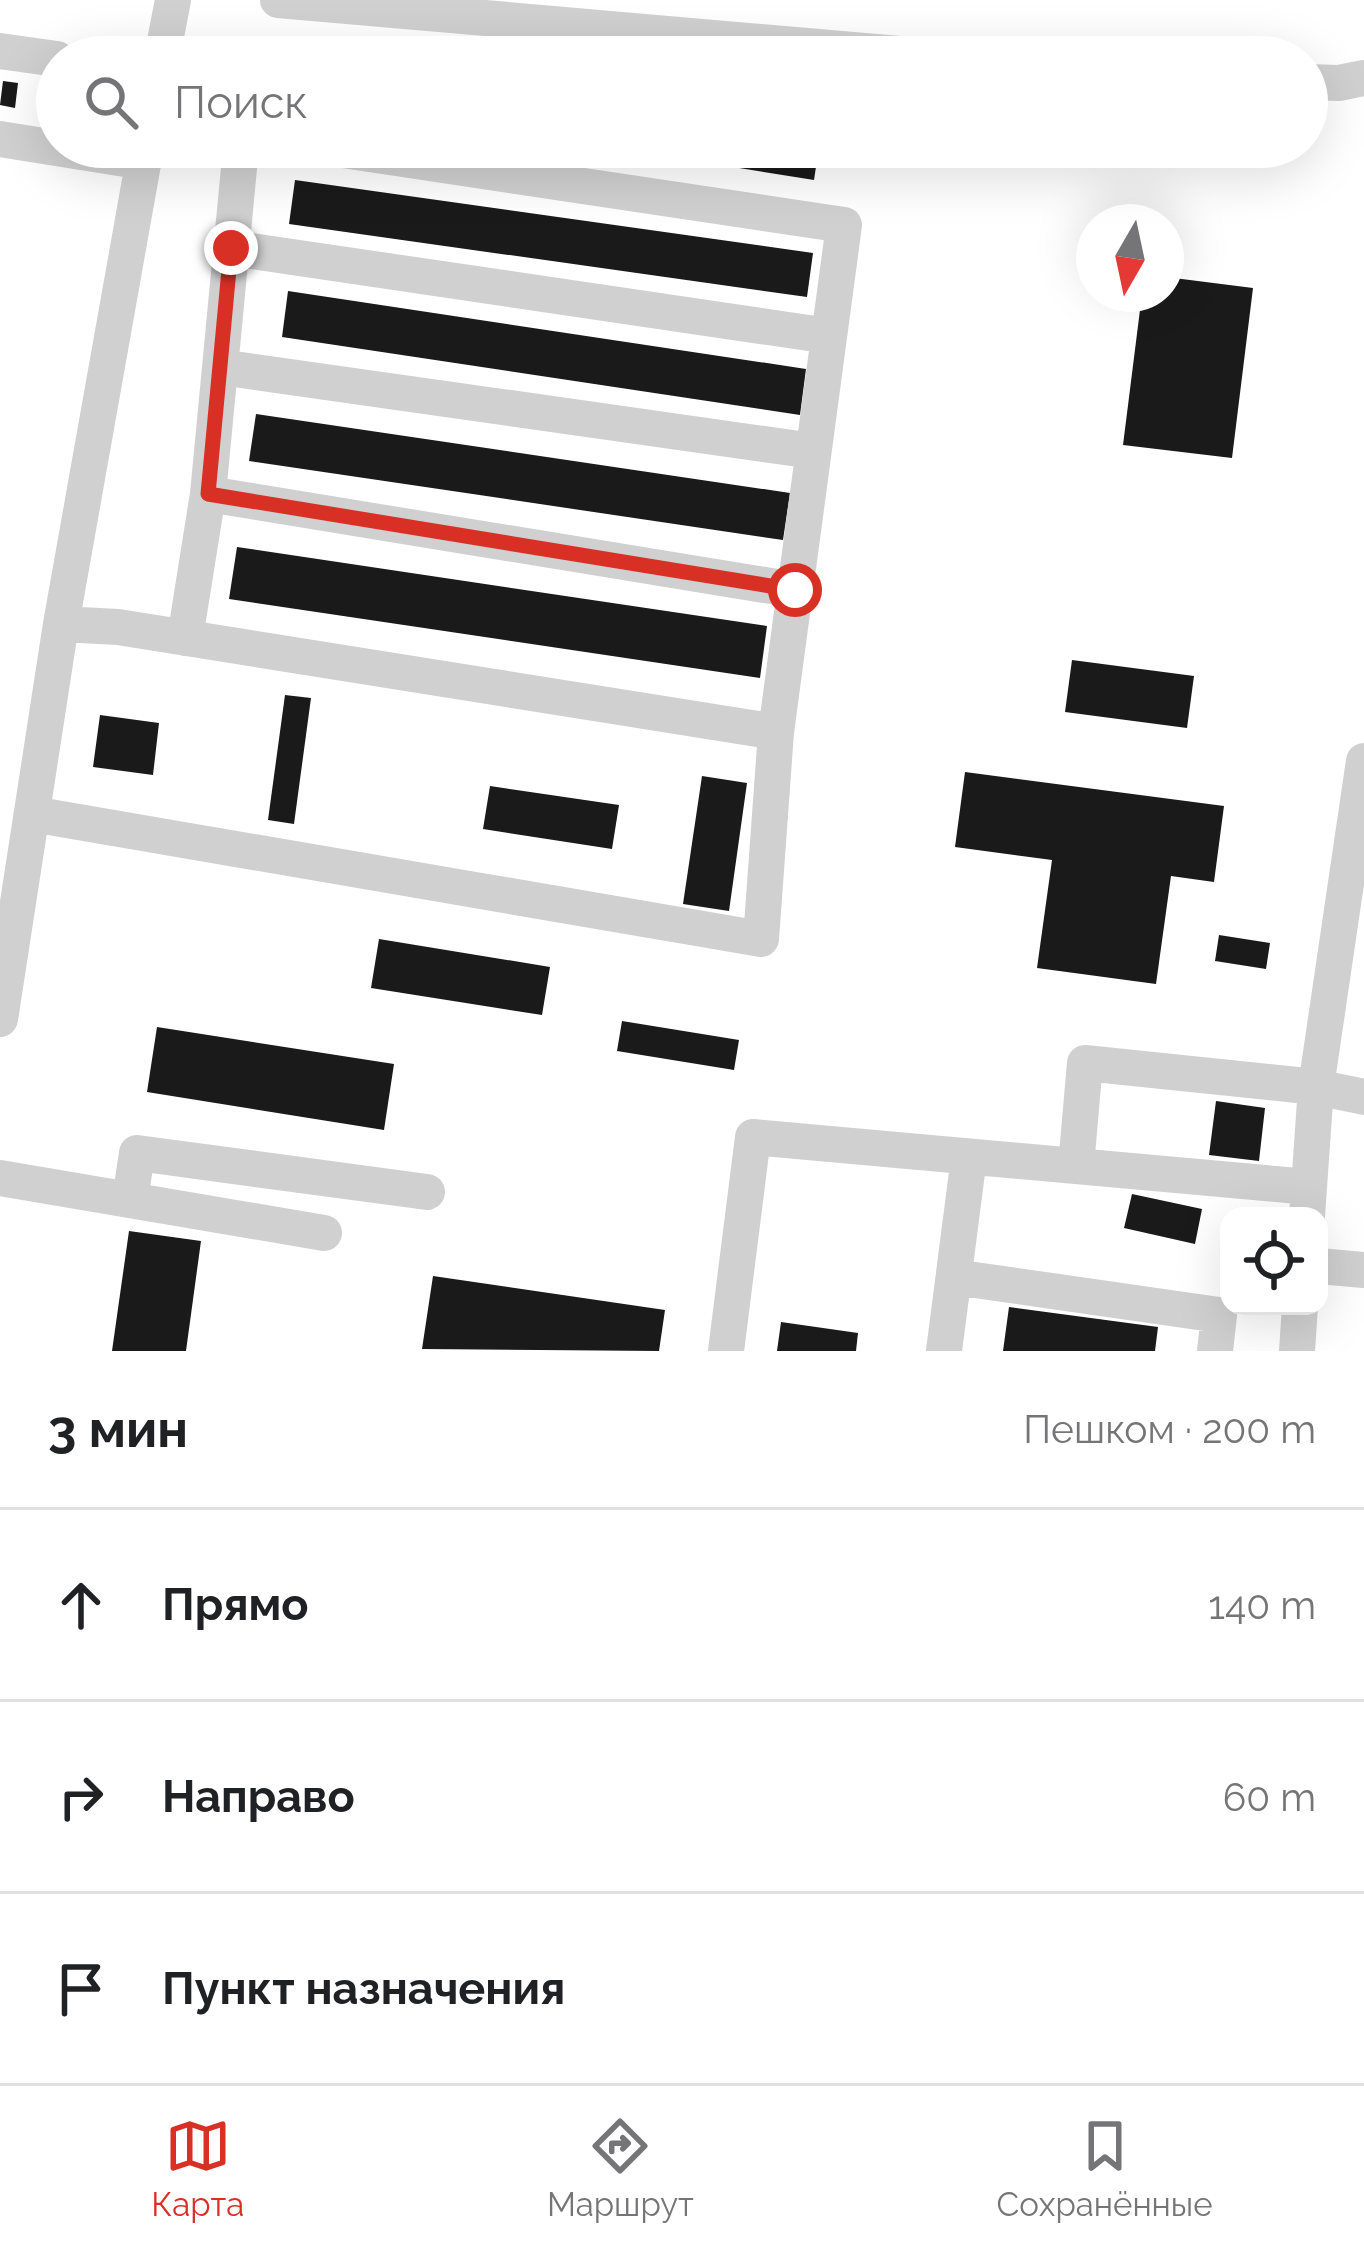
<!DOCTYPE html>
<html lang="ru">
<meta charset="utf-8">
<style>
:root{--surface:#fff;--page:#f6f6f6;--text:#202124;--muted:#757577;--line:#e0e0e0;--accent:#d93025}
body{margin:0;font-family:Raleway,sans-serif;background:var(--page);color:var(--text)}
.controls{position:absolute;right:36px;bottom:36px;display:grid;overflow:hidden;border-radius:24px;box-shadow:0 12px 48px #0002}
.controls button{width:108px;height:108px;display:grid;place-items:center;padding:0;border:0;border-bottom:3px solid var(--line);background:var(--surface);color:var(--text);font:60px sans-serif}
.compass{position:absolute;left:1076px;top:204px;width:108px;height:108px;border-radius:50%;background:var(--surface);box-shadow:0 12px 48px #0002;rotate:189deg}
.stop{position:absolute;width:36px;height:36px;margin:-27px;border:9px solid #d93025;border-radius:50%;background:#fff}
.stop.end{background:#d93025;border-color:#fff;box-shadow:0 3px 12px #0008}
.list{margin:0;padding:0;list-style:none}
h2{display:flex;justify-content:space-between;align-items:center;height:156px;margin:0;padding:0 48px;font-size:51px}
h2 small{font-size:39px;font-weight:400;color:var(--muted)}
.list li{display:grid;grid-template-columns:78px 1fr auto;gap:36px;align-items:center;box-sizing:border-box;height:192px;padding:0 48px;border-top:3px solid var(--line)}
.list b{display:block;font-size:45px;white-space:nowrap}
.list em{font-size:39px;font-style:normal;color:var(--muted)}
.icon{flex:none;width:66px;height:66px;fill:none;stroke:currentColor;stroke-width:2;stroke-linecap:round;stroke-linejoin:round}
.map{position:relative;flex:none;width:1364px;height:1351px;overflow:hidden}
.search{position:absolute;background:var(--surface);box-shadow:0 12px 48px #0002;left:36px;right:36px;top:36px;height:132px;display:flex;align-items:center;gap:30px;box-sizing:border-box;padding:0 42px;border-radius:66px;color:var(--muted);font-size:45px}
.sheet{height:732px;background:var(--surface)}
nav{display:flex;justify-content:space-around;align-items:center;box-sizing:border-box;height:168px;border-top:3px solid var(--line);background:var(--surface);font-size:33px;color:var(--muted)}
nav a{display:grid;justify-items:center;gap:6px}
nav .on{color:var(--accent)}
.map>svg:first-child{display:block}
</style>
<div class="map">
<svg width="1364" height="1351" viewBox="0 0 1364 1351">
<rect width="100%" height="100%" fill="#fff"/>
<path fill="#1a1a1a" d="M3 81 18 83 15 108 0 105Z
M672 147H819L814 180 671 157Z
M295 180 813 253 807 297 289 224Z
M1166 277 1253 288 1232 458 1123 445 1142 294H1166Z
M288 291 806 369 800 415 282 337Z
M256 414 790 493 783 540 249 461Z
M237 547 767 626 760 678 229 599Z
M1072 660 1194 676 1187 728 1065 712Z
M285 695 311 698 294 824 268 820Z
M100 715 159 723 153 775 93 767Z
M965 772 1224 806 1214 882 1171 876 1156 984 1037 968 1052 860 955 847Z
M702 776 747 783 729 911 683 904Z
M490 786 619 805 612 849 483 829Z
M1219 935 1270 943 1266 969 1215 961Z
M379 939 550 967 542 1015 371 988Z
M622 1021 739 1040 734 1070 617 1051Z
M157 1027 394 1064 384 1130 147 1092Z
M1216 1101 1265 1108 1259 1161 1209 1155Z
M1132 1194 1202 1209 1195 1244 1124 1228Z
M129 1231 201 1241 186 1351H112Z
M433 1276 665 1310 659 1351 422 1349Z
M1009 1307 1158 1327 1155 1351H1003Z
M781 1322 858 1333 856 1351H777Z"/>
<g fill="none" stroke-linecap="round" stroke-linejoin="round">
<path stroke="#d0d0d0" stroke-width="36" d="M278 0 934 57
M0 51 57 59
M162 57 173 0
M1307 82 1339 83 1364 78
M0 139 144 162
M231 248 829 336
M220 367 813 451
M208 494 795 590
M61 624 118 627 776 732
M185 638 208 494 241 147
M32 814 761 939 776 732 844 225 323 147
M0 1019 61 624 146 147
M1076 1166 1085 1063 1316 1087 1364 1097
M0 1178 324 1233
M130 1200 137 1153 427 1192
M1307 1216 1316 1087 1364 761
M1319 1266 1364 1270
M954 1277 1219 1315 1215 1351
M726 1351 753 1137 1309 1187
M944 1351 969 1157
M1297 1351 1300 1306"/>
</g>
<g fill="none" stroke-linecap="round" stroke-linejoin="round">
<path stroke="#d93025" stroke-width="15" d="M231 248 208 494 795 590"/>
</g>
</svg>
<div class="controls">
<button><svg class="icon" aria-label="locate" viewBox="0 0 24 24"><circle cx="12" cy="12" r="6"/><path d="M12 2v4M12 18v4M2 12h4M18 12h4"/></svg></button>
</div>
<svg class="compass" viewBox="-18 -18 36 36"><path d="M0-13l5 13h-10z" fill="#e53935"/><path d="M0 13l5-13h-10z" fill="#757577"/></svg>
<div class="stop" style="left:795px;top:590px"></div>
<div class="stop end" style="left:231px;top:248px"></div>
<div class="search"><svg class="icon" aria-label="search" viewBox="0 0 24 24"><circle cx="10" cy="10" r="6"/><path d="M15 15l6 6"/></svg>Поиск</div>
</div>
<section class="sheet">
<h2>3 мин<small>Пешком · 200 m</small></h2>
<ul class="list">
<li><svg class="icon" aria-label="ahead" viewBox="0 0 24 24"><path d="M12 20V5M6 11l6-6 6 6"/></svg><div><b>Прямо</b></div><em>140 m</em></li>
<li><svg class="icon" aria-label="right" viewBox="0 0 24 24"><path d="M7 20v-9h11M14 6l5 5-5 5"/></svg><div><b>Направо</b></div><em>60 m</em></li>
<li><svg class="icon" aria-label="arrive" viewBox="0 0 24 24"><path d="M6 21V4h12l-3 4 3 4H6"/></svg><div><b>Пункт назначения</b></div></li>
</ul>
</section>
<nav>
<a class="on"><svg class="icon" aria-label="map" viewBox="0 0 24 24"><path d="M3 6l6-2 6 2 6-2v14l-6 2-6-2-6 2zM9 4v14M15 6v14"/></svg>Карта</a>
<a><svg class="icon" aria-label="directions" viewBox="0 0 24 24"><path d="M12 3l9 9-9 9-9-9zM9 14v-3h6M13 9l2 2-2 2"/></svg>Маршрут</a>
<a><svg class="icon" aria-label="saved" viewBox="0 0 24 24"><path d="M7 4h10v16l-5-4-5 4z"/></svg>Сохранённые</a>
</nav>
